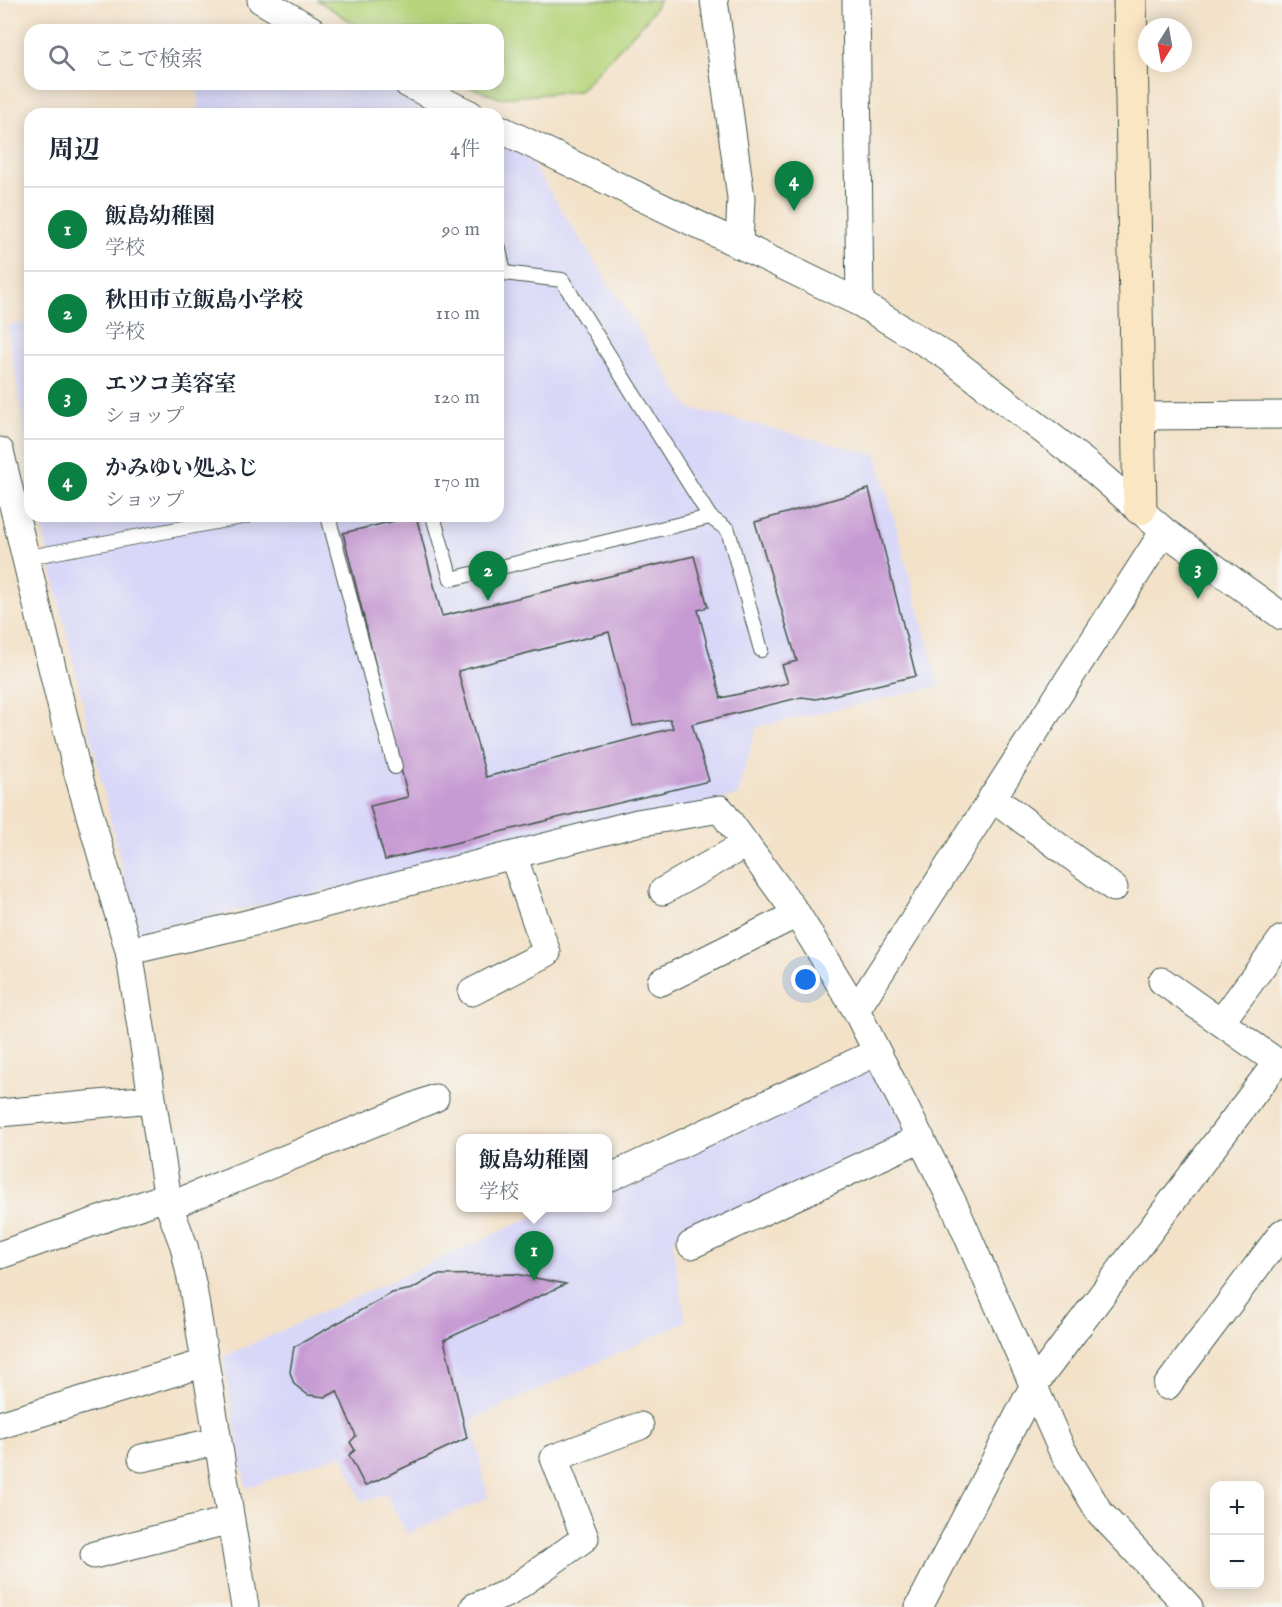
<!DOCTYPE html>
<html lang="ja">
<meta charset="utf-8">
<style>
:root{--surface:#fff;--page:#f2f2f3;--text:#1f2937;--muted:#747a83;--line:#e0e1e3;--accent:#0b8043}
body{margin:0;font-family:"IM FELL English","Noto Serif JP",serif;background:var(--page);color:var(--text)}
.controls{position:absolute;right:18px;bottom:18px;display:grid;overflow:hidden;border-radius:12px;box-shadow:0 3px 15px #0003}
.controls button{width:54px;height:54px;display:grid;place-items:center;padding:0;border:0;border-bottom:2px solid var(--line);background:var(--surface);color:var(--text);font:30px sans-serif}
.compass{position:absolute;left:1138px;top:18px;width:54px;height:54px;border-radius:50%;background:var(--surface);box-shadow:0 3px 15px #0003;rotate:191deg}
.you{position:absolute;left:806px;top:980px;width:21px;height:21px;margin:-15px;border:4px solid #fff;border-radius:50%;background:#1a73e8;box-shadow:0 0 0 9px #1a73e833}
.badge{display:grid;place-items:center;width:39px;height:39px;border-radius:50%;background:var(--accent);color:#fff;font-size:20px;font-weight:700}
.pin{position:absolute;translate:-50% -50px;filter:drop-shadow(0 2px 3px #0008)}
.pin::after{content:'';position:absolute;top:32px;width:21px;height:18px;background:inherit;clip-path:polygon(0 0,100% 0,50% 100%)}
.popup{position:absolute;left:456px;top:1134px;width:156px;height:78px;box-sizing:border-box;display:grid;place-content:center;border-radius:12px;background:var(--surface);filter:drop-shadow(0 2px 4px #0005);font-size:20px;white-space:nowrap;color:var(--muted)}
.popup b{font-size:22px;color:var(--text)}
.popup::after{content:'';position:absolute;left:50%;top:100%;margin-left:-12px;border:12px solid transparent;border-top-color:var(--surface)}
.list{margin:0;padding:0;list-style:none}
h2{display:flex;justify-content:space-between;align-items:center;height:78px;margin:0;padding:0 24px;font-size:26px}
h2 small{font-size:20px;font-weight:400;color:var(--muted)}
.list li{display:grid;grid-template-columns:39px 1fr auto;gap:18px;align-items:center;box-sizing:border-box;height:84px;padding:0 24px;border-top:2px solid var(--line)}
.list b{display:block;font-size:22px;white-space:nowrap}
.list p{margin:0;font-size:20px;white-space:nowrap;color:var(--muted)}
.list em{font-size:20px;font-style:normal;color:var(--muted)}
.icon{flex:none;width:33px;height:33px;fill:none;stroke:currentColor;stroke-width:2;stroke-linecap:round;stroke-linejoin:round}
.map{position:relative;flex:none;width:1282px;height:1607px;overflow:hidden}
.search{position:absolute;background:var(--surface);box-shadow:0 3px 15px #0003;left:24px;top:24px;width:480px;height:66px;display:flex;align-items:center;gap:15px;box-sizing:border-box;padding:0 21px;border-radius:18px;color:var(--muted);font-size:22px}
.panel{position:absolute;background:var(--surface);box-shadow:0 3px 15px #0003;left:24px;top:108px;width:480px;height:414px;border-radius:18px}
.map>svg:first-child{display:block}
</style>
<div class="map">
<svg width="1282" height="1607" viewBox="0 0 1282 1607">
<rect width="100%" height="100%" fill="#f6f6f2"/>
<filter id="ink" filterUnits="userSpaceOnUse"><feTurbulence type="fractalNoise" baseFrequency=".0167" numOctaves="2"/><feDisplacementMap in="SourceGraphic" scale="12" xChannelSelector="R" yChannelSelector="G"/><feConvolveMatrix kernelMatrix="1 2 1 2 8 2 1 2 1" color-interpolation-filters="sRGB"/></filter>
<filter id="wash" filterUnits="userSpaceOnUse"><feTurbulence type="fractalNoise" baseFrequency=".008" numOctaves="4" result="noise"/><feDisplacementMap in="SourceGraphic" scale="24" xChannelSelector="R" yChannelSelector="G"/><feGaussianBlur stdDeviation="1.35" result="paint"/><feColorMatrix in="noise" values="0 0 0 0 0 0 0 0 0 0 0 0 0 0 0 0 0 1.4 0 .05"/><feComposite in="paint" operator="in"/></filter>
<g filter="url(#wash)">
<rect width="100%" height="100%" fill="#f3e1c8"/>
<path fill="#d8d7f8" d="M203 84H399L454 114H197L199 88Z
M498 138 525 153 689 408 877 455 939 686 757 727 737 796 400 875 137 932 39 516H498Z
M30 323V463L7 325Z
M869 1063 908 1133 672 1240 686 1322 472 1420 488 1498 407 1534 386 1494 361 1502 343 1454 246 1488 223 1357 552 1208H608V1182Z"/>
<path fill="#b6d47a" stroke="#6a8857" stroke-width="1.5" d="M317 0H660L647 19 579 91 500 98 462 84H498V30H364Z"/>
<g id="blocks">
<path fill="#c69ad2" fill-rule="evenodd" d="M869 489 916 676 816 699 802 697 692 724 709 781 385 860 370 806 408 797 343 533 416 516 442 616 694 556 708 607 698 610 721 698 788 683 782 665 797 661 755 522ZM609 632 633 726 670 719 673 728 486 777 458 671Z
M515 1274 566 1284 444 1340 467 1438 365 1486 349 1455 355 1450 350 1442 356 1436 337 1391 326 1397 308 1395 294 1384 290 1372 294 1347 392 1293 412 1289 436 1275Z"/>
</g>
</g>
<g filter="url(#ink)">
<use href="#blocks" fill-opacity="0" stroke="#3f564a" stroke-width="1.5"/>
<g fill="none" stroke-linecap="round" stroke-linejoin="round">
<g stroke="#3f564a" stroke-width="16">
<path id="lane" d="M498 245 504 273 498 275
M328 516 395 767
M433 516 451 579 710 517 562 280 504 273
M710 517 728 530 761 650
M24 558 247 516"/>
</g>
<g stroke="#3f564a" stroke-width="29">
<path id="street" d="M261 0 312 30
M714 0 741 198 739 245
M856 0 860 303
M408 84 470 114
M498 128 860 303 948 357 1087 464 1164 531 1282 616
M1140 416 1282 415
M0 451 76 767 129 951 169 1206 184 1246 193 1288 245 1607
M992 797 1114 888
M663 891 746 844
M129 951 242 925 637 823 720 809 797 914 856 1010 954 1205 1061 1448 1100 1513 1189 1607
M661 982 797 914
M472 992 547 953 513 855
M856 1010 1164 531
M1221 1022 1282 939
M0 1113 152 1099
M611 1177 877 1052
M169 1206 435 1098
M691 1245 921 1138
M0 1255 168 1196
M1167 1386 1282 1233
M0 1425 205 1363
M142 1458 218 1441
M94 1555 231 1520
M474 1607 508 1593 585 1538 554 1458 640 1426
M919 1607 1034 1385 1277 1062 1162 981"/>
</g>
<g stroke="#3f564a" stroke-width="35">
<path id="secondary" d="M1130 0 1140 508"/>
</g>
<use href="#lane" stroke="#fff" stroke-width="14"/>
<use href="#street" stroke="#fff" stroke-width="27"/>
<use href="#secondary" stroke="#fbe6c4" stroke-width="33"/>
</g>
</g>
</svg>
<div class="controls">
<button>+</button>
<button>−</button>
</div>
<svg class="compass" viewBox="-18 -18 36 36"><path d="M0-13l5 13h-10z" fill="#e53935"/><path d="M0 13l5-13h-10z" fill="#747a83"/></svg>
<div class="you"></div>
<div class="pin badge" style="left:534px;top:1281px">1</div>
<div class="popup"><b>飯島幼稚園</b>学校</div>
<div class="pin badge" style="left:488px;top:601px">2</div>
<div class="pin badge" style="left:1198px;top:599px">3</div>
<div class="pin badge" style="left:794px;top:211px">4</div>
<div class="search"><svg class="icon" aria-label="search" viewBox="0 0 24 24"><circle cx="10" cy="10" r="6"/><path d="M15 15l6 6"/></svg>ここで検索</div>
<section class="panel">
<h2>周辺<small>4件</small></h2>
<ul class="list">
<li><span class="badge">1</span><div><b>飯島幼稚園</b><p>学校</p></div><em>90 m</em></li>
<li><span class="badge">2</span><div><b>秋田市立飯島小学校</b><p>学校</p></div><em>110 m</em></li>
<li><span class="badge">3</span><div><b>エツコ美容室</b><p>ショップ</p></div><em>120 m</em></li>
<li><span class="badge">4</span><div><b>かみゆい処ふじ</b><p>ショップ</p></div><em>170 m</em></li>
</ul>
</section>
</div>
